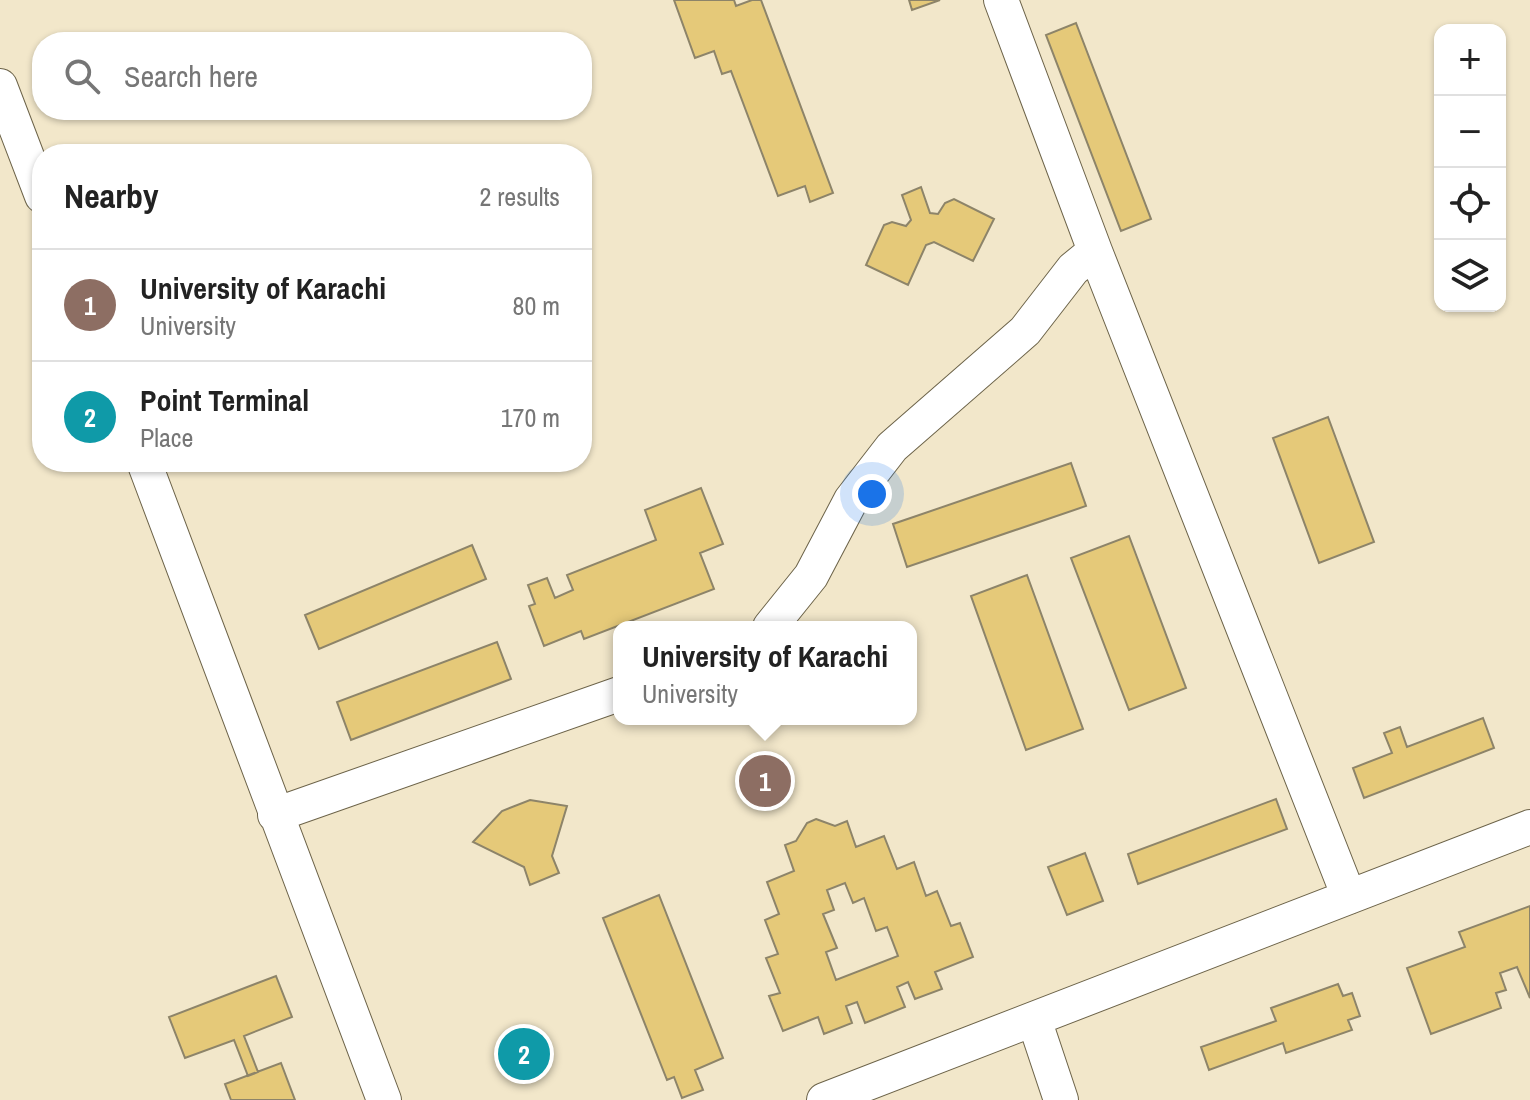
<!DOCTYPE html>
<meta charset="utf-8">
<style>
:root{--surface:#fff;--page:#f2f2f2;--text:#222;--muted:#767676;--line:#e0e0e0;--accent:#0f766e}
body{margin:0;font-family:"Archivo Narrow",sans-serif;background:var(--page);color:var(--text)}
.controls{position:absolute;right:24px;top:24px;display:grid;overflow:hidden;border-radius:16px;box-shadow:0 2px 6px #0004}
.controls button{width:72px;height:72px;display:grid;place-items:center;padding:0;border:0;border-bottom:2px solid var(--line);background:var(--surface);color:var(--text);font:40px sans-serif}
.you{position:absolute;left:872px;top:494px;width:28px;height:28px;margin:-20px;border:6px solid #fff;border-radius:50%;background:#1a73e8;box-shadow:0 0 0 12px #1a73e833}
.badge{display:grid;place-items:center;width:52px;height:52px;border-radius:50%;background:var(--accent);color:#fff;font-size:26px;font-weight:700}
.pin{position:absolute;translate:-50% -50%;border:4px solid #fff;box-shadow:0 2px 8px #0006}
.popup{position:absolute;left:613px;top:621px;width:304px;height:104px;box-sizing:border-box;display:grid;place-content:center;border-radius:16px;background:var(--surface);filter:drop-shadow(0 2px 6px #0005);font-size:26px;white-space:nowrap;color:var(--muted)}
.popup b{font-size:30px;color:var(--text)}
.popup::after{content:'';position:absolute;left:50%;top:100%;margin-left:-16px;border:16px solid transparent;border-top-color:var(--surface)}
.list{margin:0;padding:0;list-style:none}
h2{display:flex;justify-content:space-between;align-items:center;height:104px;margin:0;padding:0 32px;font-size:34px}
h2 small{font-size:26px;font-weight:400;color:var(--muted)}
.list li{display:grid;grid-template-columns:52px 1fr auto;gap:24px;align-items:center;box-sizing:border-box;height:112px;padding:0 32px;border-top:2px solid var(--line)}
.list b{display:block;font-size:30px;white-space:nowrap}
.list p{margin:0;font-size:26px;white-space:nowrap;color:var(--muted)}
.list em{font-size:26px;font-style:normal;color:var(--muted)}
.icon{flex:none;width:44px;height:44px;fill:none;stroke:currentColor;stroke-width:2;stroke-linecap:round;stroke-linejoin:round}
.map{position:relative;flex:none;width:1530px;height:1100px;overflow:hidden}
.search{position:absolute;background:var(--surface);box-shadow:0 2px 6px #0004;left:32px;top:32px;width:560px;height:88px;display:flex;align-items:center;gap:20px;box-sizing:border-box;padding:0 28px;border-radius:32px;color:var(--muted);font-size:30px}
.panel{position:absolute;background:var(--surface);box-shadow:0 2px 6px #0004;left:32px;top:144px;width:560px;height:328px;border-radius:32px}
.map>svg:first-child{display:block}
</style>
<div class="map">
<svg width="1530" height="1100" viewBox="0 0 1530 1100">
<rect width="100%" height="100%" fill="#f2e7ca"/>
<path fill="#e5c979" stroke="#8d8469" stroke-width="2" fill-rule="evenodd" d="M674 0H734L736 6 752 0H761L833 193 810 202 805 186 778 196 731 71 722 74 714 51 695 58Z
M909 0H940L912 10Z
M1076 23 1151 219 1121 231 1046 35Z
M921 187 930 213 938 214 945 203 954 199 994 219 973 261 934 242 926 245 908 285 866 265 884 225 892 222 906 226 911 220 902 195Z
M1328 417 1374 542 1319 563 1273 438Z
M1071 463 1086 506 907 567 893 524Z
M701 488 723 544 700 553 714 589 584 639 581 631 544 646 529 606 535 604 528 585 547 578 555 598 573 590 567 575 656 540 645 510Z
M1129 536 1186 688 1129 710 1071 558Z
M472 545 486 579 319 649 305 615Z
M1027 575 1083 729 1026 750 971 596Z
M497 642 511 679 351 740 337 702Z
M1483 718 1494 748 1364 798 1353 768 1392 753 1384 733 1400 727 1407 747Z
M1276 799 1287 829 1138 884 1128 854Z
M530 800 567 806 552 856 559 873 530 885 524 867 473 842 502 811Z
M816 819 835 826 847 821 856 847 884 836 897 869 914 862 926 896 937 891 951 926 960 923 973 957 935 972 942 989 915 999 908 982 897 987 905 1007 865 1023 857 1002 846 1006 852 1023 824 1034 818 1017 783 1031 769 996 780 993 766 958 778 954 765 920 779 914 767 882 794 871 785 845 796 841 807 823ZM845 883 853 903 864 898 876 931 887 927 898 956 836 980 826 952 837 948 823 914 834 910 827 890Z
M1085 853 1103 901 1067 915 1048 867Z
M659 895 723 1058 695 1070 703 1090 682 1098 674 1077 667 1080 603 918Z
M1530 906V998L1517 967 1500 973 1506 990 1496 993 1501 1008 1431 1034 1407 968 1465 947 1459 932Z
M276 976 292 1017 244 1036 258 1072 248 1076 234 1040 185 1058 169 1017Z
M1338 984 1343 996 1352 993 1360 1016 1348 1020 1352 1030 1286 1053 1283 1043 1209 1070 1201 1047 1276 1021 1271 1008Z
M281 1063 295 1100H231L225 1084Z"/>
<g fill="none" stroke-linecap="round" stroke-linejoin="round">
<g stroke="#6c6349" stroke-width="36">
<path id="minor" d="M1001 0 1095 251
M0 86 42 196
M144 462 384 1100
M770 627 811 576 851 500 892 447 1025 331 1073 269 1095 251 1349 897
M275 815 619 694
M1034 1019 1061 1100
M824 1100 1530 827"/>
</g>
<use href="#minor" stroke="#fff" stroke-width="34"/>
</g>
</svg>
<div class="controls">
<button>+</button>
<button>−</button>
<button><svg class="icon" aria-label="locate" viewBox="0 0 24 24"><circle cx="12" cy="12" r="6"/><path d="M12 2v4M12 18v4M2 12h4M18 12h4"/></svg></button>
<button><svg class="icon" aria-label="layers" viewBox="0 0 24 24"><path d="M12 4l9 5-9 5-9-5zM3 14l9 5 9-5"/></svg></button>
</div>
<div class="you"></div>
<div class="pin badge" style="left:765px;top:781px;background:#8d6e63">1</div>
<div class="popup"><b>University of Karachi</b>University</div>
<div class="pin badge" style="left:524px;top:1054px;background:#0f9aa8">2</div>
<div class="search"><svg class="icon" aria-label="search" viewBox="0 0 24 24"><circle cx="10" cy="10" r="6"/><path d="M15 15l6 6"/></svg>Search here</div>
<section class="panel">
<h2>Nearby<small>2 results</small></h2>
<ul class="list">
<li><span class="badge" style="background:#8d6e63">1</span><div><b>University of Karachi</b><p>University</p></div><em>80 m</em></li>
<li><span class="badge" style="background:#0f9aa8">2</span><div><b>Point Terminal</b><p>Place</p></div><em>170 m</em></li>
</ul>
</section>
</div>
